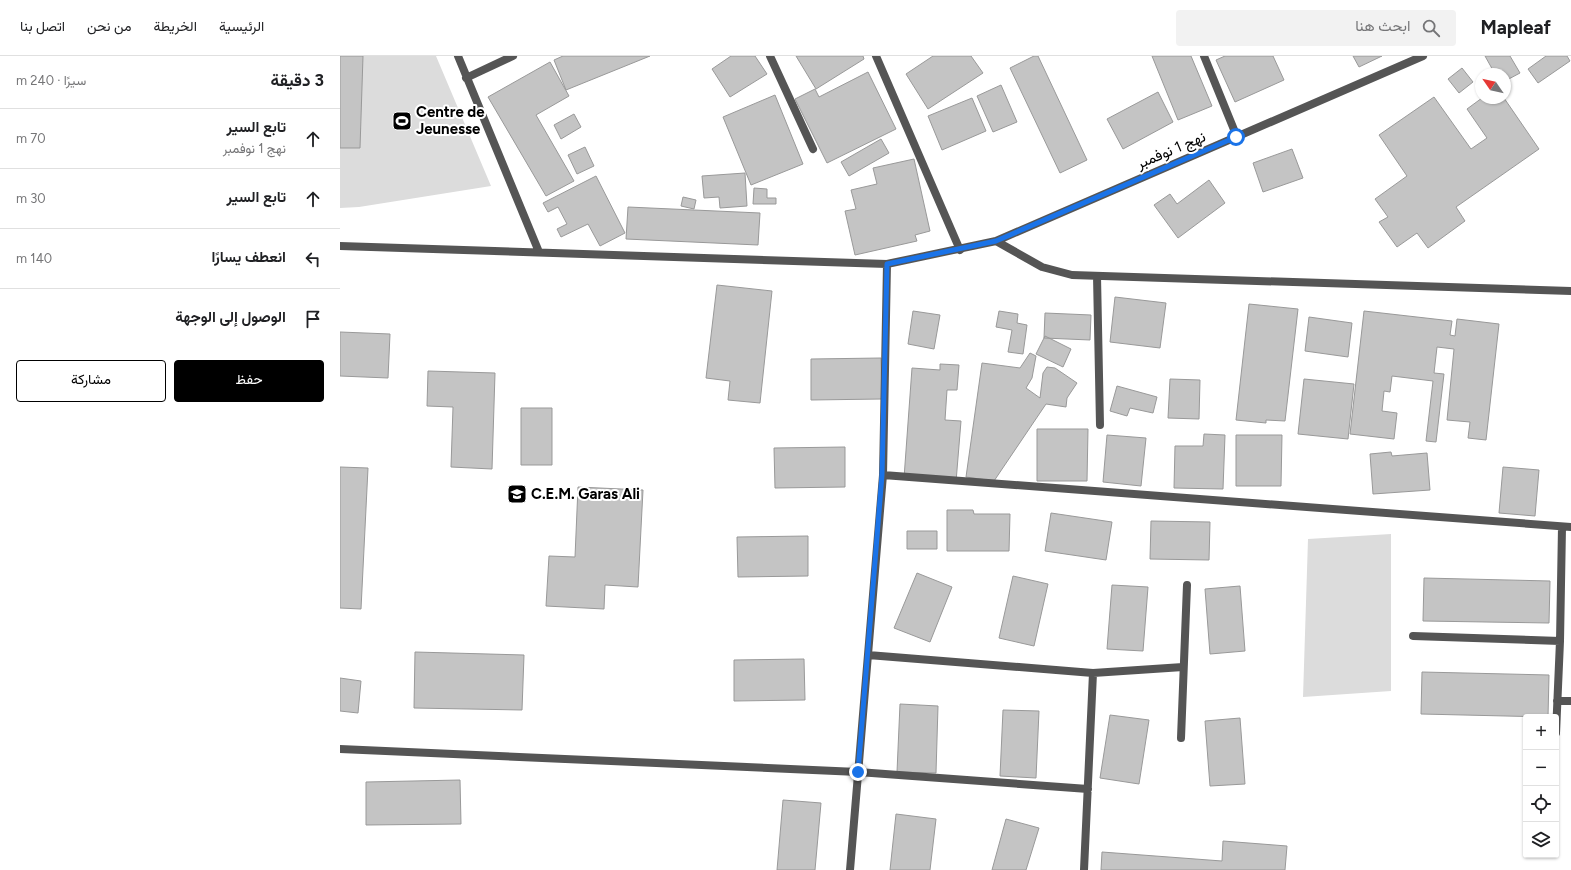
<!DOCTYPE html>
<html lang="ar">
<meta charset="utf-8">
<style>
:root{--surface:#fff;--page:#f2f2f2;--text:#202124;--muted:#757577;--line:#e0e0e0;--accent:#000}
body{margin:0;font-family:Figtree,Vazirmatn,sans-serif;background:var(--page);color:var(--text);direction:rtl}
.controls{position:absolute;right:12px;bottom:12px;display:grid;overflow:hidden;border-radius:4px;box-shadow:0 1px 3px #0004}
.controls button{width:36px;height:36px;display:grid;place-items:center;padding:0;border:0;border-bottom:1px solid var(--line);background:var(--surface);color:var(--text);font:20px sans-serif}
.compass{position:absolute;left:1135px;top:12px;width:36px;height:36px;border-radius:50%;background:var(--surface);box-shadow:0 1px 3px #0004;rotate:304deg}
.stop{position:absolute;width:12px;height:12px;margin:-9px;border:3px solid #1a73e8;border-radius:50%;background:#fff}
.stop.end{background:#1a73e8;border-color:#fff;box-shadow:0 1px 4px #0008}
.list{margin:0;padding:0;list-style:none}
h2{display:flex;justify-content:space-between;align-items:center;height:52px;margin:0;padding:0 16px;font-size:17px}
h2 small{font-size:13px;font-weight:400;color:var(--muted)}
.list li{display:grid;grid-template-columns:26px 1fr auto;gap:12px;align-items:center;box-sizing:border-box;height:60px;padding:0 16px;border-top:1px solid var(--line)}
.list b{display:block;font-size:15px;white-space:nowrap}
.list p{margin:0;font-size:13px;white-space:nowrap;color:var(--muted)}
.list em{font-size:13px;font-style:normal;color:var(--muted)}
.actions{display:flex;gap:8px;padding:12px 16px}
.actions a{flex:1;padding:9px 0;border:1px solid var(--accent);border-radius:4px;text-align:center;font-size:14px;color:var(--accent)}
.actions .main{background:var(--accent);color:#fff}
.icon{flex:none;width:22px;height:22px;fill:none;stroke:currentColor;stroke-width:2;stroke-linecap:round;stroke-linejoin:round}
.map{position:relative;flex:none;width:1231px;height:814px;overflow:hidden;direction:ltr}
header{display:flex;align-items:center;gap:24px;box-sizing:border-box;height:56px;padding:0 20px;background:var(--surface);border-bottom:1px solid var(--line)}
header strong{font-size:19px}
nav{display:flex;gap:22px;margin-inline-start:auto;font-size:14px}
.search{width:280px;height:36px;background:var(--page);display:flex;align-items:center;gap:10px;box-sizing:border-box;padding:0 14px;border-radius:4px;color:var(--muted);font-size:15px}
main{display:flex}
aside{flex:1;background:var(--surface)}
.map>svg:first-child{display:block}
</style>
<header>
<strong>Mapleaf</strong>
<div class="search"><svg class="icon" aria-label="search" viewBox="0 0 24 24"><circle cx="10" cy="10" r="6"/><path d="M15 15l6 6"/></svg>ابحث هنا</div>
<nav><a>الرئيسية</a><a>الخريطة</a><a>من نحن</a><a>اتصل بنا</a></nav>
</header>
<main>
<div class="map">
<svg width="1231" height="814" viewBox="0 0 1231 814">
<rect width="100%" height="100%" fill="#fff"/>
<path fill="#dcdcdc" d="M0 0H96L151 130 19 151 0 152Z
M1051 478V635L963 641 968 483Z"/>
<path fill="#c4c4c4" stroke="#999" d="M0 0H23L20 92H0Z
M223 0H310L226 34 214 4Z
M391 0H415L427 18 390 41 372 13Z
M456 0H523L524 3 476 33Z
M593 0H631L643 17 588 53 566 18Z
M694 0H698L747 104 720 117 670 12Z
M812 0H851L872 50 838 64Z
M885 0H933L944 24 895 46 876 4Z
M1013 0H1042L1019 11Z
M1145 0H1170L1180 17 1165 25V18H1155Z
M1206 0H1227L1230 5 1198 27 1188 13Z
M210 6 229 40 196 59 234 125 206 140 148 41Z
M1122 12 1133 26 1119 37 1108 23Z
M528 16 556 73 487 107 455 43 475 33 479 41Z
M661 29 677 66 653 76 637 40Z
M818 36 833 66 783 93 767 63Z
M435 39 463 108 411 129 383 61Z
M1094 41 1131 93 1147 82 1127 53 1142 42H1164L1199 93 1116 151 1125 165 1088 192 1077 177 1057 191 1039 166 1048 161 1035 143 1067 120 1039 79Z
M632 42 646 75 602 94 588 60Z
M234 58 241 71 221 83 214 69Z
M541 83 549 97 509 120 501 106Z
M245 91 254 110 237 118 228 99Z
M952 93 963 122 923 136 913 107Z
M574 103 590 175 575 179 577 185 515 199 505 155 516 153 511 134 537 128 533 112Z
M405 117 407 150 380 152 379 141 364 142 362 120Z
M256 120 285 177 260 190 248 168 221 181 217 173 227 168 218 151 208 156 203 147Z
M869 124 885 147 838 182 814 149 830 138 837 148Z
M414 132 427 133V142H436V148H413Z
M343 141 356 144 354 153 341 150Z
M288 151 420 157 418 189 286 183Z
M377 229 432 235 420 347 388 344 390 325 366 322Z
M775 241 826 247 820 292 770 286Z
M909 248 958 253 945 365 926 364V367L896 364Z
M573 255 600 259 594 293 568 288Z
M659 255 678 258 677 267 687 269 683 298 668 296 672 274 656 271Z
M1024 255 1112 265 1110 279 1115 280 1117 263 1159 268 1146 384 1128 382 1130 366 1107 364 1114 293 1097 291 1094 317 1104 318 1096 386 1086 385 1093 325 1052 320 1050 336 1044 335 1042 355 1057 357 1054 383 1010 378Z
M705 257 751 259 750 284 704 282Z
M969 261 1012 267 1008 301 965 295Z
M0 276 50 278 48 322 0 320Z
M705 280 731 293 723 311 696 298Z
M690 297 696 300 692 322 686 332 700 342 703 317 707 311 715 312 737 327 727 342 726 351 706 348 654 425 626 421 642 307 680 312Z
M541 302 542 343 471 344V303Z
M600 308 619 309 617 334H607L605 364 621 365 616 426 564 422 572 312 600 314Z
M88 315 155 317 152 413 111 411 113 351 87 350Z
M830 323 860 324 859 363 828 362Z
M964 323 1014 328 1008 383 958 378Z
M777 330 817 341 813 357 790 352 787 360 770 355Z
M181 352H212V409H181Z
M697 373H748L747 425H697Z
M864 378 885 379 883 433 834 432 835 390H863Z
M767 379 806 382 801 430 763 426Z
M896 379H942L941 430H896Z
M505 391V431L435 432 434 392Z
M1051 396 1052 400 1087 397 1090 434 1033 438 1030 398Z
M0 411 28 412 21 553 0 552Z
M1163 411 1199 414 1195 460 1159 457Z
M238 431 303 434 298 531 265 529 264 553 206 550 209 500 235 501Z
M607 454H633L634 458H670L669 495H607Z
M711 457 772 466 766 504 705 495Z
M811 465 870 466 869 504 810 503Z
M567 475H597V493H567Z
M468 480V520L398 521 397 481Z
M577 517 612 531 590 586 554 572Z
M673 520 708 528 694 590 659 582Z
M1084 522 1210 525 1209 567 1083 565Z
M772 529 808 531 803 595 767 593Z
M900 530 905 595 870 598 865 533Z
M75 596 184 599 182 654 74 652Z
M464 603 465 644 394 645V604Z
M1082 616 1209 619 1208 661 1081 658Z
M0 622 21 625 18 657 0 655Z
M560 648 598 650 596 717 557 716Z
M663 654 699 655 696 722 660 720Z
M770 659 809 664 799 728 760 722Z
M900 662 905 728 870 730 865 665Z
M120 724 121 768 26 769V726Z
M443 744 481 747 475 814H437Z
M556 758 596 763 590 814H550Z
M666 763 699 772 686 814H652Z
M883 785 947 790 945 814H761L762 796 882 805Z"/>
<g fill="none" stroke-linecap="round" stroke-linejoin="round">
<path stroke="#555" stroke-width="8" d="M118 0 199 196
M430 0 473 93
M536 0 620 194
M864 0 897 81
M126 22 173 0
M656 185 1083 0
M0 190 547 208 656 185 702 211 732 219 1231 235
M757 220 760 369
M543 419 1231 471
M1073 580 1220 585
M528 599 753 617 843 611
M1217 645H1231
M1216 677 1220 585 1222 471
M841 682 847 529
M0 693 518 716 748 733
M510 814 543 419 547 208
M744 814 753 617"/>
</g>
<g fill="none" stroke-linecap="round" stroke-linejoin="round">
<path stroke="#1a73e8" stroke-width="5" d="M518 716 542 419 547 208 656 185 896 81"/>
</g>
<defs>
<g id="stadium-square" transform="scale(1)"><rect x="-9" y="-9" width="18" height="18" rx="4" fill="#000" stroke="#fff"/><path d="M0-5a6.5 5 0 1 0 0 10a6.5 5 0 1 0 0-10ZM-3.5-1.8h7v3.6h-7Z" fill="#fff"/></g>
<g id="university-square" transform="scale(1)"><rect x="-9" y="-9" width="18" height="18" rx="4" fill="#000" stroke="#fff"/><path d="M0-5L7-2L0 1L-7-2ZM-4 1L0 2.5L4 1V4Q0 6-4 4Z" fill="#fff"/></g>
</defs>
<g fill-rule="evenodd">
<use href="#stadium-square" x="62" y="65"/>
<use href="#university-square" x="177" y="438"/>
</g>
<g text-anchor="middle" dominant-baseline="central" stroke-width="4" stroke-linejoin="round" paint-order="stroke">
<g font-size="15" font-weight="bold" fill="#000" stroke="#fff" text-anchor="start">
<text x="76" y="56">Centre de<tspan x="76" dy="17">Jeunesse</tspan></text>
<text x="191" y="438">C.E.M. Garas Ali</text>
</g>
<g font-size="15" fill="#000" stroke="#fff">
<text transform="translate(831 94) rotate(-23)">نهج 1 نوفمبر</text>
</g>
</g>
</svg>
<div class="controls">
<button>+</button>
<button>−</button>
<button><svg class="icon" aria-label="locate" viewBox="0 0 24 24"><circle cx="12" cy="12" r="6"/><path d="M12 2v4M12 18v4M2 12h4M18 12h4"/></svg></button>
<button><svg class="icon" aria-label="layers" viewBox="0 0 24 24"><path d="M12 4l9 5-9 5-9-5zM3 14l9 5 9-5"/></svg></button>
</div>
<svg class="compass" viewBox="-18 -18 36 36"><path d="M0-13l5 13h-10z" fill="#e53935"/><path d="M0 13l5-13h-10z" fill="#757577"/></svg>
<div class="stop" style="left:896px;top:81px"></div>
<div class="stop end" style="left:518px;top:716px"></div>
</div>
<aside>
<h2>3 دقيقة<small>سيرًا · 240 m</small></h2>
<ul class="list">
<li><svg class="icon" aria-label="ahead" viewBox="0 0 24 24"><path d="M12 20V5M6 11l6-6 6 6"/></svg><div><b>تابع السير</b><p>نهج 1 نوفمبر</p></div><em>70 m</em></li>
<li><svg class="icon" aria-label="ahead" viewBox="0 0 24 24"><path d="M12 20V5M6 11l6-6 6 6"/></svg><div><b>تابع السير</b></div><em>30 m</em></li>
<li><svg class="icon" aria-label="left" viewBox="0 0 24 24"><path d="M17 20v-9H6M10 6l-5 5 5 5"/></svg><div><b>انعطف يسارًا</b></div><em>140 m</em></li>
<li><svg class="icon" aria-label="arrive" viewBox="0 0 24 24"><path d="M6 21V4h12l-3 4 3 4H6"/></svg><div><b>الوصول إلى الوجهة</b></div></li>
</ul>
<div class="actions"><a class="main">حفظ</a><a>مشاركة</a></div>
</aside>
</main>
